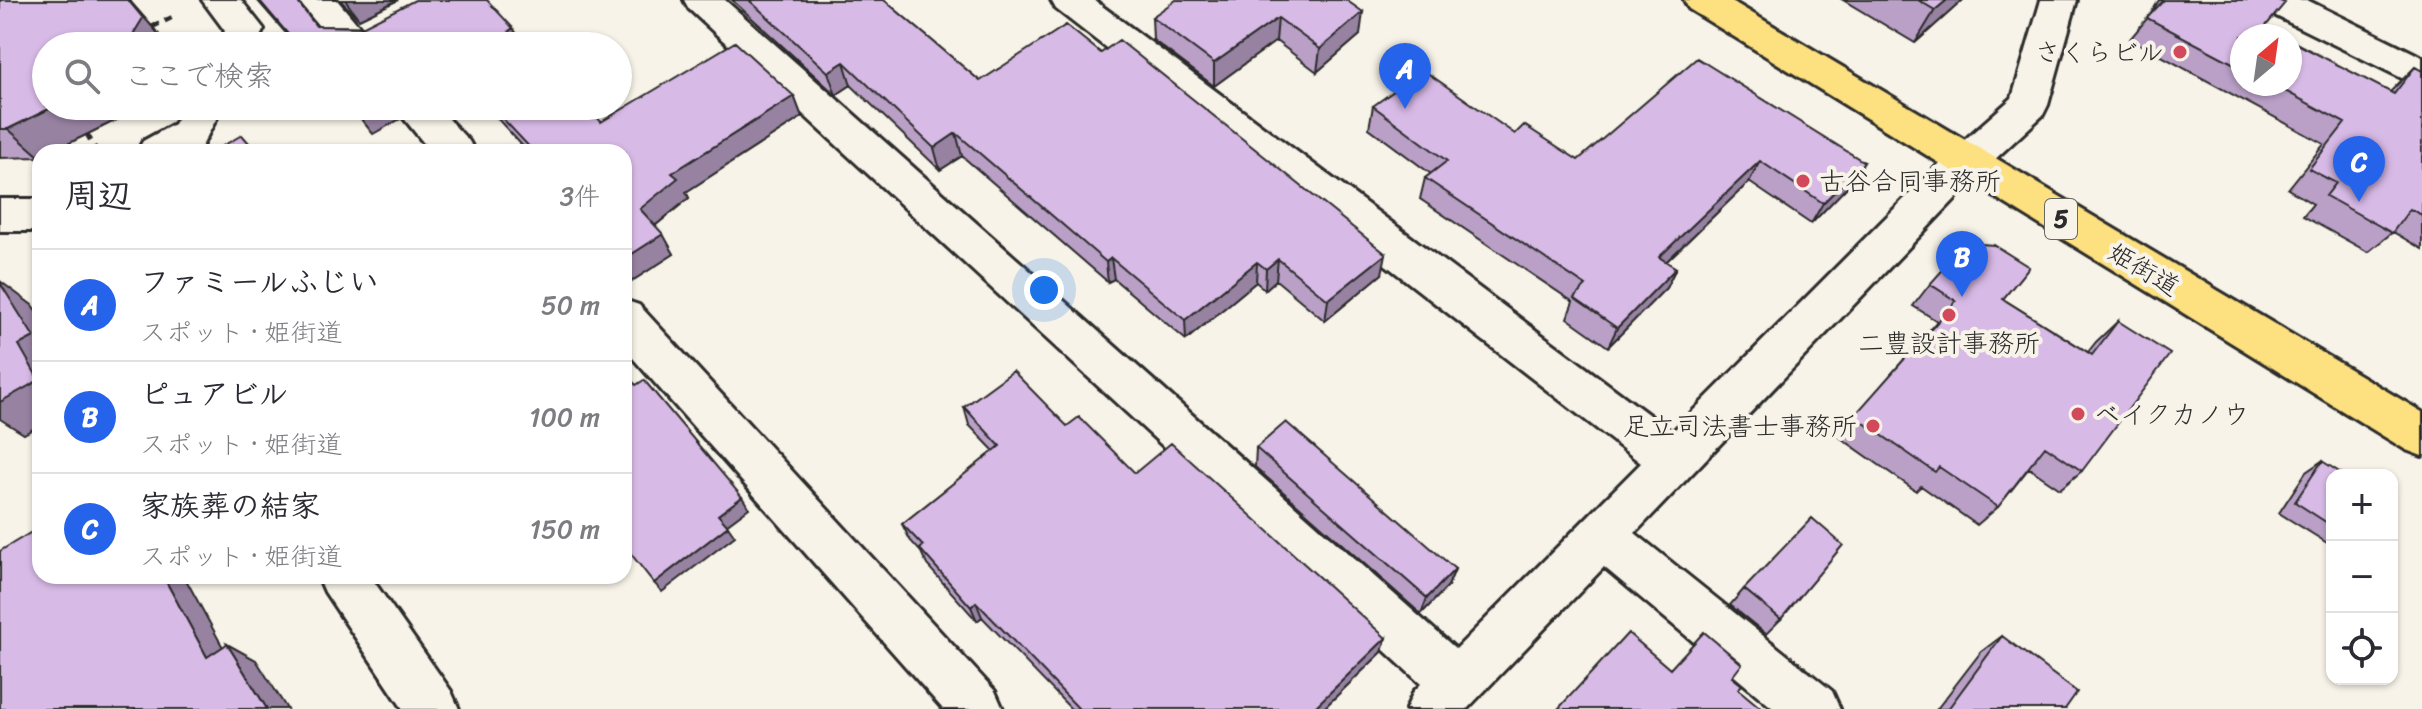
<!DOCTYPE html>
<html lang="ja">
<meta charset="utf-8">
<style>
:root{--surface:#fff;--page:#f2f2f3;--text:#2b2b33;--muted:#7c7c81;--line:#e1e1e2;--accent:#2563eb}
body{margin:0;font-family:Sriracha,"Klee One",sans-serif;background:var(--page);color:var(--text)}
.controls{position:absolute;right:24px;bottom:24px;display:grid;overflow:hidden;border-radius:16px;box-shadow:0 2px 6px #0004}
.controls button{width:72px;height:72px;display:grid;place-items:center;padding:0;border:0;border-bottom:2px solid var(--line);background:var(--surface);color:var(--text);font:40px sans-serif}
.compass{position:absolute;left:2230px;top:24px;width:72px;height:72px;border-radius:50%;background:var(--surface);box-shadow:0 2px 6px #0004;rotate:29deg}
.you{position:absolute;left:1044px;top:290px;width:28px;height:28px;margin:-20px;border:6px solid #fff;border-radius:50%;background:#1a73e8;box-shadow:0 0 0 12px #1a73e833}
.badge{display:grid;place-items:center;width:52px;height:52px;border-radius:50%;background:var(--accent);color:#fff;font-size:26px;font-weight:700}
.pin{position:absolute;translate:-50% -66px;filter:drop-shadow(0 2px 4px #0008)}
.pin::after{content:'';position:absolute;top:42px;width:28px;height:24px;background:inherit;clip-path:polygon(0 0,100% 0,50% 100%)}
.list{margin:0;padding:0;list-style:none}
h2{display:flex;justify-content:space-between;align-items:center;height:104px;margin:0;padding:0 32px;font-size:34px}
h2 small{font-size:26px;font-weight:400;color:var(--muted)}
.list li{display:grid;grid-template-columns:52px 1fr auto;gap:24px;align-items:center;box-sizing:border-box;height:112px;padding:0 32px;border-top:2px solid var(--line)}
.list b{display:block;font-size:30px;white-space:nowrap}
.list p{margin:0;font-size:26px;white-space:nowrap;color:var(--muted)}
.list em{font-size:26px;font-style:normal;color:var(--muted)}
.icon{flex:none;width:44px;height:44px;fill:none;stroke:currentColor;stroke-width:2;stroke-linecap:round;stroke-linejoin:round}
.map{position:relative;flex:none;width:2422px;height:709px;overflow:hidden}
.search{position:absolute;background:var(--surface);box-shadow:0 2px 6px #0004;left:32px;top:32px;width:600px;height:88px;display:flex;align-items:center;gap:20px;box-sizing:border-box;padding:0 28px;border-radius:44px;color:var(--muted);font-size:30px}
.panel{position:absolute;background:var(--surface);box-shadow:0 2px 6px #0004;left:32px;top:144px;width:600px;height:440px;border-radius:24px}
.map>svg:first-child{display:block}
</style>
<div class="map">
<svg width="2422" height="709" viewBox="0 0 2422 709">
<rect width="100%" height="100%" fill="#f7f3e8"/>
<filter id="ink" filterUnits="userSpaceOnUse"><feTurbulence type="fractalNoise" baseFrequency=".0125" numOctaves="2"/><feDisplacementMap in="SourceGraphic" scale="16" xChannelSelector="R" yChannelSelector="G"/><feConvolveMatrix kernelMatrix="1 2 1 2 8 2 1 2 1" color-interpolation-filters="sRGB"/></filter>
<g filter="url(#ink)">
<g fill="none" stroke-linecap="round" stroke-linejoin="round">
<g stroke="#2b2b2b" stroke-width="6">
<path id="minor" d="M202 0H241L264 29 255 46H217L225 31Z
M298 0H337L376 46H335Z
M684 0H725L1456 649 1641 463 1056 9 1051 0H1094L1672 432 1952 151 2012 98 2041 0H2077L2048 105 2043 115 1980 173 1635 533 1832 691 1840 709H1774L1604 567 1467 709H1406L1414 691 1421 684 689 9Z
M2257 0H2307L2422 57V88L2262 9Z
M184 106H223L202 146 191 152H137L143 141 174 124Z
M394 106H436L469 141 475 152H431Z
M0 199H40V231H0Z
M624 300 639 305 995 691 1003 709H943L624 348Z
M318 576H370L451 691 459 709H403L325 592Z"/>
</g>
<g stroke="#2b2b2b" stroke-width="6">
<path id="major" d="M1684 0H1730L2422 412V456L2406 450 1689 9Z"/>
</g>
<path stroke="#2b2b2b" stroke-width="5" stroke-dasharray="8 6" stroke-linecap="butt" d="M152 27 177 15
M87 134 97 152"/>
<use href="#minor" fill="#f7f3e8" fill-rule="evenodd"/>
<use href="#major" fill="#fde080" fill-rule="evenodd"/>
</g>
<path fill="#baa0c7" stroke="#2b2b2b" stroke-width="2" d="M0 0H129L169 46 46 106H137L133 112 51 152H40V157L0 158Z
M257 0H296L316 26 513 28 524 46H297Z
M340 0H398L359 19Z
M732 0H884L980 81 1382 274 1325 321 1276 280 1265 290 1256 282 1186 340 1114 279 1108 282 962 156 940 170 851 85 836 95Z
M1346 0 1360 35 1317 72 1276 41 1214 86 1153 40 1152 17Z
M1843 0H1963L1915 43Z
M2159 0H2278L2242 36V84H2290L2390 92 2415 67 2422 71V249L2393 232 2368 252 2303 216 2313 204 2288 189 2324 144 2130 39 2150 15Z
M794 96 802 117 686 192 689 198 655 226 674 254 632 281 624 272V152H528L486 106H581L601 122Z
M1373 106 1515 134 1578 160 1864 162 1851 183 1811 224 1749 182 1666 262 1676 268 1666 288 1608 347 1567 318 1573 302 1420 199 1425 178 1431 174 1369 128Z
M1930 284 2003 299 2088 352 2096 342 2118 321 2082 471 2060 489 2029 468 1998 507 1977 525 1921 486 1916 491 1838 436 1937 321 1913 306Z
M964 407 1067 426 1135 473 1382 652 1323 709H1071L982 617 977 621 927 565 921 552 910 540 902 524 994 451 969 425Z
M1256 448 1455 569 1448 586 1421 614 1255 467Z
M2322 461 2332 475V546L2279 513 2306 472Z
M1744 589 1781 619 1766 634 1730 605Z
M2002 636 2065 709H1937L1981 652Z"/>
<path fill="#9782a2" stroke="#2b2b2b" stroke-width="2" d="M128 0H129L169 46H126Z
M345 0H398L359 19Z
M1947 0H1963L1915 43 1935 10Z
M1363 12 1360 35 1317 72 1320 49Z
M1278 18 1276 41 1214 86V63Z
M513 28 524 46H518L509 31Z
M844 62 851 85 836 95 828 72Z
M794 96 802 117 686 192 689 198 651 229 640 209 672 173Z
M55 106H137L133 112 51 152H40V157L8 129Z
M369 106H393L400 119 373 134 356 113Z
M956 133 962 156 940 170 934 148Z
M1760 161 1749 182 1650 277 1659 257Z
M1864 162 1851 183 1811 224 1823 203Z
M663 234 674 254 632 281 624 269V259Z
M1386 254 1382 274 1325 321 1328 300Z
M1111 258 1114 279 1108 282 1106 262Z
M1278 259 1276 280 1265 290 1266 269Z
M1257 262 1256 282 1186 340 1185 320Z
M1676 268 1666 288 1608 347 1617 328Z
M0 281 32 305 40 317V425L24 434 0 419V402L19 345Z
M742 497 749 508 726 525 718 515Z
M728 526 735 536 662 592 654 583Z
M1455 569 1448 586 1421 614 1427 598Z
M163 576H184L237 673 207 657Z
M976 602 982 617 977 621 971 607Z
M1386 638 1382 652 1323 709H1313Z
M227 644 256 660 287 709H267Z"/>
<path fill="#d8bae7" stroke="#2b2b2b" stroke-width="2" d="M0 0H128L143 18 126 46H46V106H55L8 129H0Z
M259 0H296L316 26 362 27 415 0H487L513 28 509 31 523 46H298Z
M749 0H884L980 81 1066 25 1101 53 1119 40 1386 254 1328 300 1278 259 1266 269 1257 262 1185 320 1111 258 1106 262 956 133 934 148 844 62 828 72Z
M1176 0H1346L1363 12 1320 49 1278 18 1214 63 1152 17Z
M1918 0H1947L1935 10Z
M2164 0H2278L2285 3 2265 27 2282 36H2242V68L2147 18Z
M2290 40 2394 94 2415 67 2422 71V215L2410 209 2392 233 2326 196 2336 183 2309 169 2345 123 2272 84H2290Z
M735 42 794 96 672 173 678 178 640 209 663 234 624 259V152H534L491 106H581L586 111 591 109 601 122Z
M1697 58 1864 162 1823 203 1760 161 1659 257 1676 268 1617 328 1574 298 1586 286 1425 178 1447 161 1373 106 1423 70 1515 134 1524 125 1578 160Z
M350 106H369L356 113Z
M242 135 257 152H212Z
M1967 243 1994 245 2029 267 2003 299 2092 355 2118 321 2170 354 2082 471 2045 446 1998 507 1939 467 1935 472 1854 416 1956 301 1930 284Z
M0 283 34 337 19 345 39 380 0 402Z
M1013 371 1067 426 1079 417 1135 473 1171 443 1386 638 1313 709H1079L976 602 971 607 920 549 923 546 902 524 1000 446 964 407Z
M644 380 742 497 718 515 728 526 654 583 624 545V512L627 509 624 505V389L633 382 636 385Z
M1286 422 1455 569 1427 598 1256 448Z
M2322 461 2344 475H2332V526L2295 502Z
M1812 518 1843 545 1781 619 1744 589Z
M40 527V576H163L207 657 227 644 267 709H0V551Z
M1704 632 1742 664 1732 677 1742 685 1738 689 1762 709H1558L1628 633 1670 669Z
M2002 636 2077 692 2065 709H1948Z"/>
</g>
<g fill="#d1495b" stroke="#f7f3e8" stroke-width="3">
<circle cx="2180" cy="52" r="8"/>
<circle cx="1803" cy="181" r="8"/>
<circle cx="1949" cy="315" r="8"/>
<circle cx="2078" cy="414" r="8"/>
<circle cx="1873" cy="426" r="8"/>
</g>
<g text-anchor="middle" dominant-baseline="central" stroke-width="8" stroke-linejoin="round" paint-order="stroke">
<rect fill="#f7f3e8" stroke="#686764" stroke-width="2" x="2045" y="199" width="32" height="40" rx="6"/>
<g font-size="24" font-weight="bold" fill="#2b2b2b">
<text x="2061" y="219">5</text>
</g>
<g font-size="26" fill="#2b2b2b" stroke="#f7f3e8" text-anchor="end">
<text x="2164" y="52">さくらビル</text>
<text x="1819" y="181" text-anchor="start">古谷合同事務所</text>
<text x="1949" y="343" text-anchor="middle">二豊設計事務所</text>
<text x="2094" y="414" text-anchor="start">ベイクカノウ</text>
<text x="1857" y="426">足立司法書士事務所</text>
</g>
<g font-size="26" fill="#2b2b2b" stroke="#f7f3e8">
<text transform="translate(2144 269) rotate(31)">姫街道</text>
</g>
</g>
</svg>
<div class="controls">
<button>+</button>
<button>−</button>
<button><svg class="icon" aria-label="locate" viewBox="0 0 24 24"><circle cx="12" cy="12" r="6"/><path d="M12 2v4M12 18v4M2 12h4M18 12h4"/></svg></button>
</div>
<svg class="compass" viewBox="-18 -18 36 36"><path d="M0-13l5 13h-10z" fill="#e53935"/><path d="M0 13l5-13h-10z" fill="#7c7c81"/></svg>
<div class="you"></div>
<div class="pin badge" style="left:1405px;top:109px">A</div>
<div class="pin badge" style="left:1962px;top:297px">B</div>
<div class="pin badge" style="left:2359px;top:202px">C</div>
<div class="search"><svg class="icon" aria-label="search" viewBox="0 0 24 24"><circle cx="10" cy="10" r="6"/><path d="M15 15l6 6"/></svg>ここで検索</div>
<section class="panel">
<h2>周辺<small>3件</small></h2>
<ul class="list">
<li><span class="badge">A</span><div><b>ファミールふじい</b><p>スポット · 姫街道</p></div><em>50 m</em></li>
<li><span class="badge">B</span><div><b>ピュアビル</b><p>スポット · 姫街道</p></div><em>100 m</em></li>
<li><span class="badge">C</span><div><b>家族葬の結家</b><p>スポット · 姫街道</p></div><em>150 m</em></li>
</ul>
</section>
</div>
